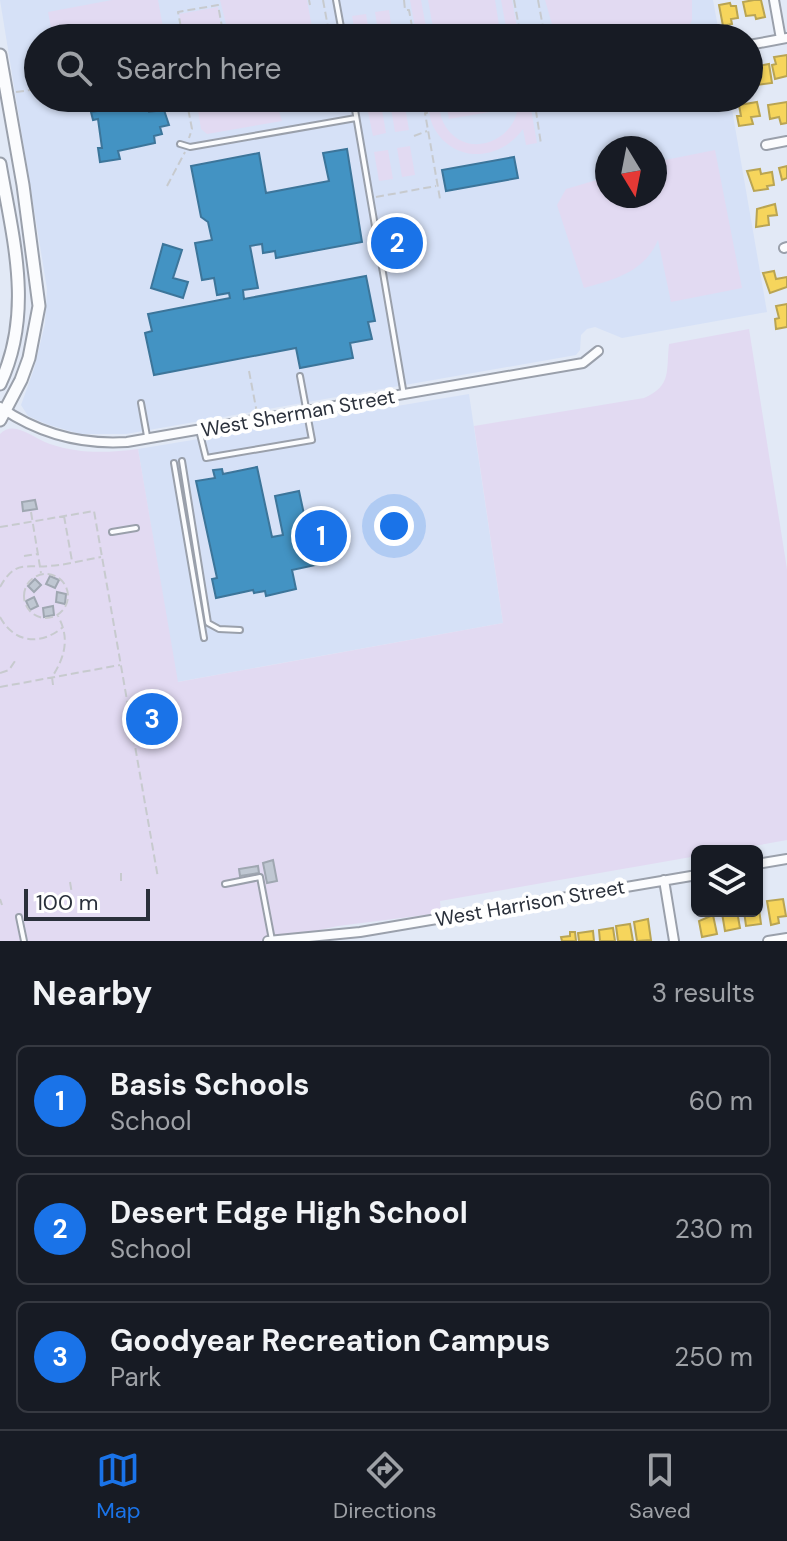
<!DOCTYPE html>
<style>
:root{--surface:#171b24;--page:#20242c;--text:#f1f3f6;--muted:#9ea1a6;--line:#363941;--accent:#1a73e8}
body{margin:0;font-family:"DM Sans",sans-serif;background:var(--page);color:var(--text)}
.controls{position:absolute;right:24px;bottom:24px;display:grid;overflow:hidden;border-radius:12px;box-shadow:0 2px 6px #0004}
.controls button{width:72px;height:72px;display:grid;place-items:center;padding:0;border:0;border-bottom:2px solid var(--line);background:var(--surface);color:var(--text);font:40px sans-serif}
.compass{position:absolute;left:595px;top:136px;width:72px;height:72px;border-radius:50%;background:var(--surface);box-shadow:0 2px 6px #0004;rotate:170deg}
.scale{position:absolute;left:24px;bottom:20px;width:126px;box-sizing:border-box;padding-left:8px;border:4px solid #2a303b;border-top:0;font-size:22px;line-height:28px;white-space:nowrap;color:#2a303b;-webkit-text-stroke:6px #fff;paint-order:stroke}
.you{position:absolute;left:394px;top:526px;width:28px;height:28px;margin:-20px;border:6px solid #fff;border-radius:50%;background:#1a73e8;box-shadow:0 0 0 12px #1a73e833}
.badge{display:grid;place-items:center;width:52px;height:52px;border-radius:50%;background:var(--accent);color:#fff;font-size:26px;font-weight:700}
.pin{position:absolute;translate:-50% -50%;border:4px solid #fff;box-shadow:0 2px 8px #0006}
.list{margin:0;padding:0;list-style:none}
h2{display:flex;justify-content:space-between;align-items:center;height:104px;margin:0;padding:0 32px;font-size:34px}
h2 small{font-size:26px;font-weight:400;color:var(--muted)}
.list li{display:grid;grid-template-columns:52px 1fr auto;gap:24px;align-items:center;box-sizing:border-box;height:112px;margin:0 16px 16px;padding:0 16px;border:2px solid var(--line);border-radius:12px}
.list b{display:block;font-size:30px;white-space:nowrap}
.list p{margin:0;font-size:26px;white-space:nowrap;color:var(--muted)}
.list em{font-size:26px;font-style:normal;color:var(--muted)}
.icon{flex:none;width:44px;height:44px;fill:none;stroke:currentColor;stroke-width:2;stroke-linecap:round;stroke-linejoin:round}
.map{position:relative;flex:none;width:787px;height:941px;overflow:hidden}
.search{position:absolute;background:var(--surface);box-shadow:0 2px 6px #0004;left:24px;right:24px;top:24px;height:88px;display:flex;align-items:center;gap:20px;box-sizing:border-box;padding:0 28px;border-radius:44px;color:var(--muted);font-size:30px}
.sheet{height:488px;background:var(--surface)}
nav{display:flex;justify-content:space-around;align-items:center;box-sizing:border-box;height:112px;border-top:2px solid var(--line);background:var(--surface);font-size:22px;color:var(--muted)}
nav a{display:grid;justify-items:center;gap:4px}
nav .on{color:var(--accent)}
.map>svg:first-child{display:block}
</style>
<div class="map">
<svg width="787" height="941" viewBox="0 0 787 941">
<rect width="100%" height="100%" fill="#e2e9f6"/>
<path fill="#d6e1f7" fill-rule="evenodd" d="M0 0H713L720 38H38V98H730L767 312 622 338 595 327 587 329 581 335 580 350 576 355 126 434H80L46 424 28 416 21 405 34 369 45 324 47 289ZM607 148H655V196H607Z
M469 394 503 623 177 682 138 449Z"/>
<path fill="#e2daf2" d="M112 0H158L165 38H53L48 12Z
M220 0H307L314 38H234L226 24Z
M410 0H421L428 38H417Z
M428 0H495L501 38H435Z
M501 0H512L519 38H508Z
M545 0H692V20L684 38H556Z
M218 7 223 38H184L179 14Z
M389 10 393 38H379L375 12Z
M366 14 370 38H356L352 16Z
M196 98H275L282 121 207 134 201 129Z
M427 98H438C439 106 440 115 443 122 464 164 522 141 518 98H529L537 143 526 145 523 129C501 160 455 165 434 128 429 119 429 108 427 98Z
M445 98H512L513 108 449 119Z
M404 100 409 130 395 132 390 103Z
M381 104 386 133 373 136 367 107Z
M410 146 415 175 402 177 397 148Z
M388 150 393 179 379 181 374 152Z
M715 150 742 288 671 302 658 240C644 272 616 279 584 288L557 205 566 189 607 177V196H655V162Z
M749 329 787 569V840L726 851H697V856L440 901 441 913 338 926 268 941H0V434C14 419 34 439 50 444 80 454 107 453 138 449L178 682 503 623 474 426 644 398C672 386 666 371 669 344Z"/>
<path fill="#f6d55c" stroke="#b9a452" stroke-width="2" d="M754 0H761L765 17 756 19 755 15 746 16 743 2Z
M730 3 731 6H736L738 18 731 19 732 24 723 26 719 5Z
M787 55V76L775 79 772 65 776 64 774 57Z
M769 64 772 83 757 85 755 73 759 72 758 66Z
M757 102 760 116 751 117 753 124 739 126 737 116H741L739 105Z
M787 102V123L781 124 779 117 770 119 768 105Z
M787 166V178L782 180 779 168Z
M760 169 761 174 772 172 774 185 767 186 768 189 754 191 747 171Z
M775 204 777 215 768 216 769 225 756 227 757 209Z
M774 271 776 279 787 277V287L770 293 763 273Z
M787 304V327L776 329 775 319 779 318 776 306Z
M783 899 786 916 778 917 779 923 771 925 767 901Z
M759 909 761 924 746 926 744 911Z
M737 911 740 928 725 931 722 913Z
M713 915 717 934 702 937 699 921Z
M648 919 651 940 637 941 634 922Z
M630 924 633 941H618L616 926Z
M613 928 615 941H600L599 930Z
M593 931 594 941H579L578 933Z
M570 932H575L576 941H562L561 937 570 936Z"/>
<path fill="#4393c3" stroke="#3c759a" stroke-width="2" d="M118 98H134L136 109 148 107 149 112 164 110 169 125 160 127 162 134 154 136 155 143 118 151 120 159 100 162 98 148H102L98 119 93 120 91 112 98 111 97 105 119 101Z
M347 149 362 242 276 258 275 251 263 253 262 244 250 246 258 288 243 290 244 299 366 276 375 321 368 322 372 339 350 343 353 358 300 368 296 348 154 375 145 333 152 331 148 314 230 298 229 293 217 295 214 278 202 280 195 243 212 240 208 222 201 217 191 166 259 153 266 193 329 181 323 153Z
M514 157 518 178 446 191 442 170Z
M163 244 182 250 173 278 188 282 183 298 151 288Z
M257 467 272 537 283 535 275 496 299 491 307 528 295 531 299 547 316 544 320 564 292 570 296 589 266 596 265 591 254 593 253 590 216 598 212 579 217 578 196 481 215 478 213 470 222 469 223 474Z"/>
<path fill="#bfc7d2" stroke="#9fa7b1" stroke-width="2" d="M35 500 37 509 23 511 22 502Z
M50 576 59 580 55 588 46 584Z
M35 579 41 585 34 592 28 586Z
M57 592 66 594 65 604 56 602Z
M34 597 38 606 30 610 26 601Z
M53 606 54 615 44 617 43 608Z
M273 860 277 881 267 883 263 863Z
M258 866 259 873 240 876 239 869Z"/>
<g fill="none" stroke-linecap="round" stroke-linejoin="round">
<g stroke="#9aa0ab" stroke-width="8">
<path id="lane" d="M336 0 343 38
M353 98 404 395
M180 144 190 147 356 118
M141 403 147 436
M199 430 206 458 312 440 300 376
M182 461 208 623 219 629 240 630
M174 463 204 638
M112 532 136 528
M225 884 260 877 272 940
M19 917 24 941"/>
</g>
<g stroke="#9aa0ab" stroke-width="12">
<path id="street" d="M774 0 781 39
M749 45 787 38
M766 145 787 141
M784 248 787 247
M0 407C39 434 80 445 127 442L583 363 598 351
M757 864 787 859
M664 880 674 941
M268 941 360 932 697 875
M768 941 787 938"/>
</g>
<g stroke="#9aa0ab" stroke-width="15">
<path id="secondary" d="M0 55 23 185 39 306 29 358 21 380 0 420
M0 164C13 239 34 312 0 384"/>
</g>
<path stroke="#c7cace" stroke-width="2" stroke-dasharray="8 4" stroke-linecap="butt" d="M309 0 310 5
M323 0 330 38
M404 0 405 10H409L414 38
M514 0 521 38
M538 0 545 38
M183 38 178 12 218 5 224 38
M16 92 38 89
M186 98 192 129 189 138
M424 98 427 113H425L440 199
M534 98 541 144
M414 136 427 131
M167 186 185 152
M376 197 436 186
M249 371 257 413
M31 512 41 573
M64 516 72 561
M0 527 94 511 158 878
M24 556 37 554
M24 596a22 22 0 1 1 44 0a22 22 0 1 1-44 0Z
M0 587C15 560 25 568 49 566 66 565 84 560 101 557
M0 617C14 643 41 646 63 627
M0 673 9 670 15 661
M53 685 52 677C65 657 70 638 58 616
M0 687 120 665
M121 873V885
M70 882 72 894
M0 899 2 905"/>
<use href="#lane" stroke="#fbfcfe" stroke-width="4"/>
<use href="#street" stroke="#fbfcfe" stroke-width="8"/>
<use href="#secondary" stroke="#fbfcfe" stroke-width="11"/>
</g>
<g text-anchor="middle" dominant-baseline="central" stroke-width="8" stroke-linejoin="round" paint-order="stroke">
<g font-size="20" fill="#2a303b" stroke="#fff">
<text transform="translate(298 413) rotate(-10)">West Sherman Street</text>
<text transform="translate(530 903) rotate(-10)">West Harrison Street</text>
</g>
</g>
</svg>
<div class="controls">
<button><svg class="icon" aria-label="layers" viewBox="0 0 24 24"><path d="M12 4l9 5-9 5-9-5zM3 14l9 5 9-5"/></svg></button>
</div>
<svg class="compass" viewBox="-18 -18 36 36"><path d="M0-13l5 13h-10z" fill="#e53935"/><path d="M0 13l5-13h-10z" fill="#9ea1a6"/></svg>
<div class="scale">100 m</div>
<div class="you"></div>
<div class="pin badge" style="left:321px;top:536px">1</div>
<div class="pin badge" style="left:397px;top:243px">2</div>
<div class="pin badge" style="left:152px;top:719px">3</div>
<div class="search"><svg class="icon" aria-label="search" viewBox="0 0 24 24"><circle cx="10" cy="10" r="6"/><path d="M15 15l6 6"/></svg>Search here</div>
</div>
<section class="sheet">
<h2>Nearby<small>3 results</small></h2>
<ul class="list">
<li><span class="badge">1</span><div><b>Basis Schools</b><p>School</p></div><em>60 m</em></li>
<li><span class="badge">2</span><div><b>Desert Edge High School</b><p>School</p></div><em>230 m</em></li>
<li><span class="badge">3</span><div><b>Goodyear Recreation Campus</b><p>Park</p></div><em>250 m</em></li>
</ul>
</section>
<nav>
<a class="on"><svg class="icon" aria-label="map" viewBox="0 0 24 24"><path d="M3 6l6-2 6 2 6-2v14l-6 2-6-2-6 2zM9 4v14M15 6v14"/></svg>Map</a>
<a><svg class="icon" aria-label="directions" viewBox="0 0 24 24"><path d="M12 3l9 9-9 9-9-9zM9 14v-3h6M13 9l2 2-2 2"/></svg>Directions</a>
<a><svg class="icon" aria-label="saved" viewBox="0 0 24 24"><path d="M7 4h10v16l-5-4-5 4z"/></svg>Saved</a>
</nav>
